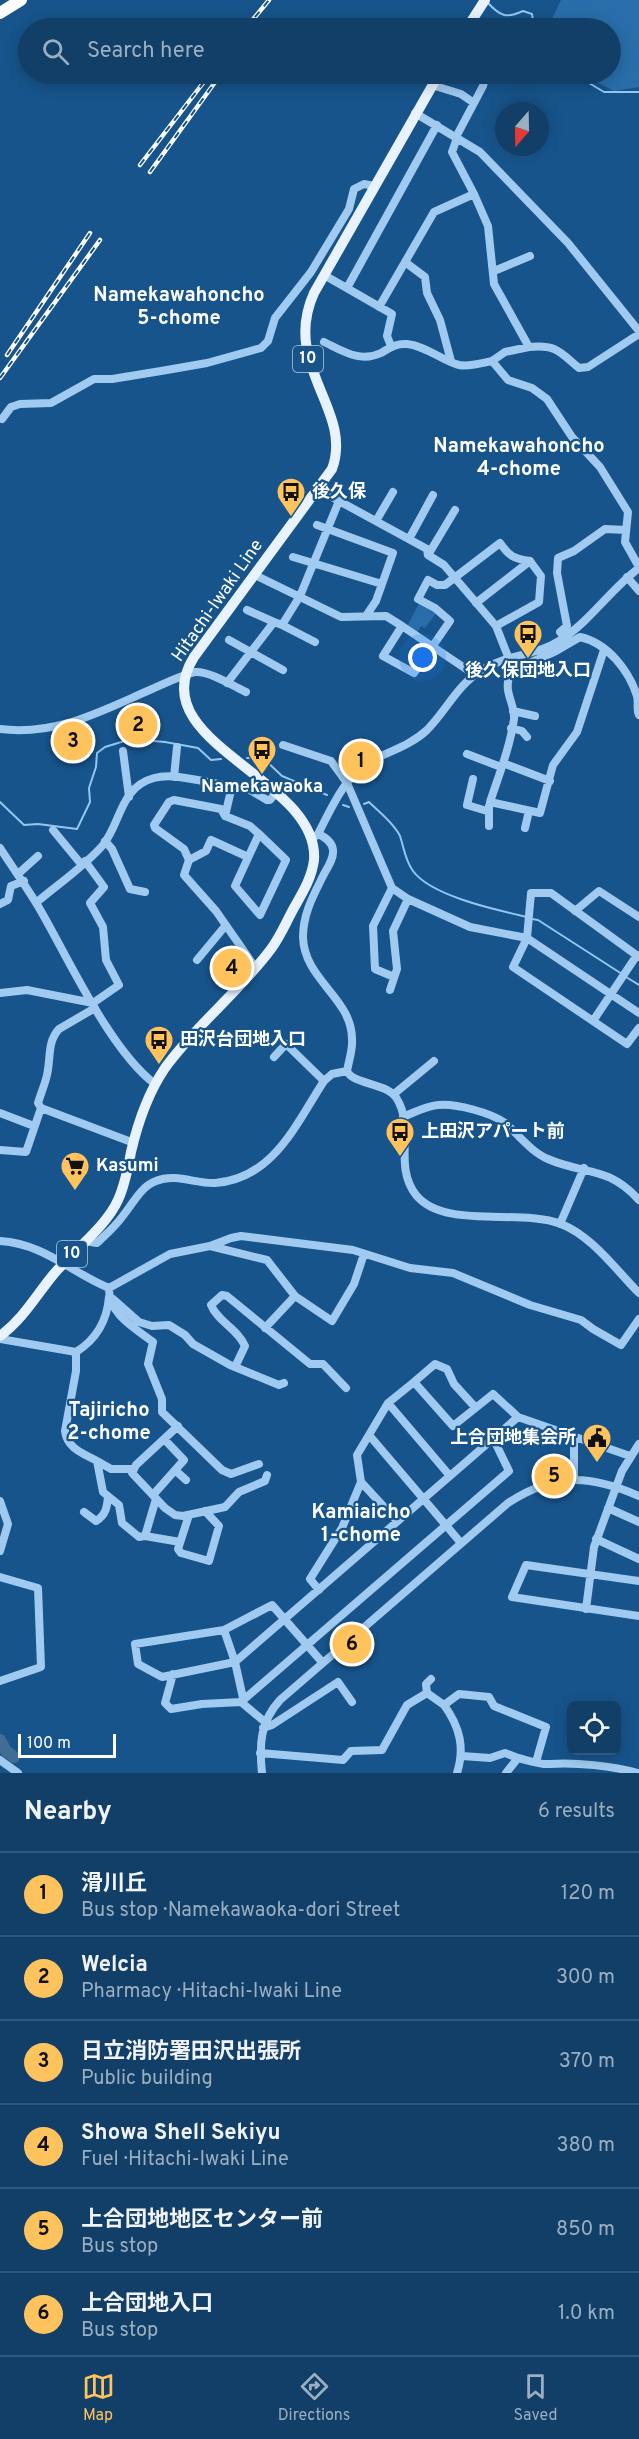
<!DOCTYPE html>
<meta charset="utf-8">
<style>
:root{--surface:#113f68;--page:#1e4a71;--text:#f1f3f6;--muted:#9cafc0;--line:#30587c;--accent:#ffc35e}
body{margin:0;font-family:Overpass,"Noto Sans JP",sans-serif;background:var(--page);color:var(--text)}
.controls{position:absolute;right:18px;bottom:18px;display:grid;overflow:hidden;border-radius:9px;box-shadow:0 3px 15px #0003}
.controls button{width:54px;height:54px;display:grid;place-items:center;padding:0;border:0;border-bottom:2px solid var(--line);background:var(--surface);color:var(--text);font:30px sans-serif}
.compass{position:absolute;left:495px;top:102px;width:54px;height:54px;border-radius:50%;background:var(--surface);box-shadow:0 3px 15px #0003;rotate:200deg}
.scale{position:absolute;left:18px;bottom:15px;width:98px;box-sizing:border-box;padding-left:6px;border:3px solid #fff;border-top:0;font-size:16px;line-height:21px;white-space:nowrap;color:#fff;-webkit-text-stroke:4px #17548b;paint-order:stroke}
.you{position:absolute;left:423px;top:658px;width:21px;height:21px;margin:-15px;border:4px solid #fff;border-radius:50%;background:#1a73e8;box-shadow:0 0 0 9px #1a73e833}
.badge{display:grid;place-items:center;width:39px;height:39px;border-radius:50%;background:var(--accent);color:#111;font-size:20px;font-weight:700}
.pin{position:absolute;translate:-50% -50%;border:3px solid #fff;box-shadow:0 2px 6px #0006}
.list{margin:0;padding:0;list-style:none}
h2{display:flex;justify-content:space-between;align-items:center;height:78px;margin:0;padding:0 24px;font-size:26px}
h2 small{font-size:20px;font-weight:400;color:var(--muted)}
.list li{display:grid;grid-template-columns:39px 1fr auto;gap:18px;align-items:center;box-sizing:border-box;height:84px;padding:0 24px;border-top:2px solid var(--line)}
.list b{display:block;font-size:22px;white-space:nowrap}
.list p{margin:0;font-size:20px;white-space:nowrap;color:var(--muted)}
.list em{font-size:20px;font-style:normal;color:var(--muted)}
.icon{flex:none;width:33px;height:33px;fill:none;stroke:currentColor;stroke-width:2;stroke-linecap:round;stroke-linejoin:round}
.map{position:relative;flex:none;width:639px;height:1773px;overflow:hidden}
.search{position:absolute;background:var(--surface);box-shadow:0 3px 15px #0003;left:18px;right:18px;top:18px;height:66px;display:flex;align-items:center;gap:15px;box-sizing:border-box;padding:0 21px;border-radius:33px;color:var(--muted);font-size:22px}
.sheet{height:582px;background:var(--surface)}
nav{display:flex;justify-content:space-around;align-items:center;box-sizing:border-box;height:84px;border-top:2px solid var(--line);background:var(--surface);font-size:16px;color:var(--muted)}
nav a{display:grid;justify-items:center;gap:3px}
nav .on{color:var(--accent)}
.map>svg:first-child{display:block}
</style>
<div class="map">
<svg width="639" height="1773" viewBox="0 0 639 1773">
<rect width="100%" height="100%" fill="#17548b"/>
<path fill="#296eaa" d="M561 0H639V87L614 91 581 74H610V28H554L552 19Z
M421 600 437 612 425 628 421 626 415 636 406 628Z"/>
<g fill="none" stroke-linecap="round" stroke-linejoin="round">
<path stroke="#93c7f1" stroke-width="2" d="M487 2C500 16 506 19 523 11L532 14 534 28
M574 74 604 92H639
M247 758 262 757 282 776 327 795
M0 802 24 825 38 824 77 829 90 802 89 788 96 767 97 753 105 747 131 739 165 742 198 748 211 760 221 759
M364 804 369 802C379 812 394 823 400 836 404 848 405 860 413 871 431 896 497 910 527 917
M343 805 349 807
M532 919 538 920 622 974
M626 977 639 985"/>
<path stroke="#416d95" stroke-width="12" d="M0 1740 6 1751 14 1757"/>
<path stroke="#a0caef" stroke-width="8" d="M432 85 461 94 474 103
M415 113 480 152 568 243 639 331
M456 137 483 86 484 82 480 74
M474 194 488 226 494 284 529 347 505 352 492 361
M405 262 425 277 427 293 440 320 451 361
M494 271 530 256
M324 275 392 314 387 336 391 346
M347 288 437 125
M379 307 434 212 474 194 452 152 457 138
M324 342C343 351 360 363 381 353 390 348 396 343 407 344 426 346 443 361 459 365 469 367 483 363 492 361L508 380 532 388 547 399 572 437 600 467 628 512 625 542 639 567
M529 347C556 344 560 352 579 368L588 367 639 334
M2 419 11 407 20 404 51 403 94 379H112L161 371 207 363 261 348 268 341 275 318 311 272 349 209 354 189 364 184 374 186
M339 501 427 549 428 555 444 565 496 626 509 659
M376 521 393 492
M317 525 393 553 376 601 366 616
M409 539 433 495
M428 555 455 510
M293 557 382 584
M255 575 341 617 386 616 402 626 383 656 414 673 450 621 435 608 418 599 428 580 437 585H445L500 543C509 556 514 559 530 561
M627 577 639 591
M476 603 530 561 541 576 539 602 496 626
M247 610 274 622
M282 625 315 642
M402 626 475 675
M565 638 560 632 567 626 557 573 558 558 574 551 605 529 626 530
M229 640 283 670
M554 648 556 651 580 637C608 643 629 671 637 696 639 703 636 709 639 715
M556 651 523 666 509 677C504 693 515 704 514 719 510 747 499 775 490 802L540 813 553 765 577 732 604 650
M227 683 274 622 282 625 300 596 339 501 318 489
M513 711 535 716
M511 728 522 731 527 737
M0 729C57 736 101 711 152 689 161 685 187 673 195 672 210 671 233 686 246 692
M283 745 331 761 347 783 392 888 408 899 470 927 527 938 639 1013
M123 751 129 797
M467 754 501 767
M503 763 550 781
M174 777 177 747
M473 779 467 805 487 811
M232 786 245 787 267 800H270L275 794
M489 806V826
M225 816 221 809 174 800 169 802 154 825 155 828 184 849 189 860 184 875 216 911 255 967
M525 828 529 811
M53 830 81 864
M318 834C325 837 332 841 333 850 334 859 327 868 323 876 313 896 303 914 303 937 304 980 352 998 352 1039 353 1049 349 1060 347 1071
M312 839 318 834C332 807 344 777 371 761 390 751 411 745 427 730 446 711 458 684 482 670 507 654 538 656 562 639 591 620 611 589 639 568
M105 841 112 849 130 889 145 892
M0 848C14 870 29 890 42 913 70 962 111 1051 155 1084
M189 860 206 851 211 840 248 857
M19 873 38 856
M392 888 373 926 375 969 394 977
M36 903C57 885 85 866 103 845 121 823 120 787 154 778 176 772 209 784 232 786L225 816 250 826 259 834 235 886 260 915 286 860 259 834
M0 904 8 900 11 886 24 881
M575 911 599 891 639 917
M639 957 551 893H531L527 938 513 967 627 1044 639 1028
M197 960 226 925
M390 990 397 969 393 931 408 899
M0 993 27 990 93 1003 119 985 106 960 103 927 90 903 104 887 85 861
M593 1021 637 955
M274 1057 286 1044 324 1081
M347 1071C353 1085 387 1082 397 1099 415 1128 393 1166 416 1195 444 1230 521 1208 561 1224 592 1236 616 1270 639 1293
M394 1094 434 1061
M41 1108 134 1143
M0 1113 34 1126
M403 1117C415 1112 426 1106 438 1105 455 1103 492 1113 505 1123 518 1134 531 1152 548 1159 584 1175 607 1165 639 1200
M0 1150 26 1152 41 1108 38 1103C41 1093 45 1084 47 1075 51 1058 47 1042 59 1029L95 1008
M560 1224 584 1168
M0 1241C45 1244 70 1272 109 1288 108 1314 135 1328 153 1342L148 1364 162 1399V1412L222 1470 231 1474 259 1464
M85 1241 97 1243C105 1235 115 1227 122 1217 133 1204 140 1187 156 1181 176 1173 196 1184 215 1183 273 1179 296 1124 324 1081L332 1074 347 1071
M210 1246 267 1260 295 1296 332 1321 354 1284 364 1254
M109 1288 170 1254 210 1246 231 1238 241 1236 353 1250 410 1268 453 1273 530 1305 581 1320 593 1329 621 1345 639 1319
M109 1297C107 1321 97 1339 76 1352V1371L65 1431C67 1448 82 1453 97 1461L103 1492 119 1505 122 1523 139 1537 145 1536 180 1542
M113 1299 139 1322 152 1326 169 1325 185 1335 193 1344 230 1365 279 1385 284 1383
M265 1328 295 1296
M0 1339 76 1352
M235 1367 245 1346C238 1329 218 1322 211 1305L222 1295 227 1296 310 1364H323L346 1388
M414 1382 435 1364 447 1369 454 1384 475 1407
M388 1403 450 1476
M178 1426 136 1465 132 1473 165 1508 175 1515 183 1516 225 1507 239 1492 265 1481 267 1475
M369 1435 461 1543
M97 1461 111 1469H134
M175 1470 186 1480
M574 1479V1437
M361 1482 397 1521
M153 1495 184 1460 164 1439
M0 1501 8 1524 0 1551
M608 1508 639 1522
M84 1512 96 1521C106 1515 107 1507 108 1497
M189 1515 178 1549 181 1553 209 1561 219 1526 205 1511
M145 1536 156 1499
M596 1539 639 1559
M0 1577 38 1588 41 1667 0 1681
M639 1581 526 1565 512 1597 639 1616
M319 1590 310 1579 342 1528 361 1482 357 1455 388 1403 414 1382 453 1426 493 1394 518 1417
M586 1609 594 1547 622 1471 639 1444
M224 1630 235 1662 243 1698 241 1702 265 1722
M322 1662 272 1605 224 1630 135 1644 138 1664 162 1677 235 1662 518 1417 630 1456
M173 1674 165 1703 171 1709 202 1704 241 1702 509 1471 494 1440
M431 1679 426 1684 427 1693 444 1705
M263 1728 272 1725 338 1682 352 1702
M260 1753 343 1760 351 1751 382 1750 407 1705 427 1693
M462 1756 490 1758 505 1753 518 1758
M0 1760 18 1773
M262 1773C259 1745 260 1722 280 1700L508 1503C554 1473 589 1474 639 1496
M457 1773C465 1748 460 1727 444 1705L459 1694 489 1697 494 1706 546 1727 536 1762
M506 1773 518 1758C527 1760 540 1765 550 1764 575 1762 613 1766 638 1773"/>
<path stroke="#e8f3ff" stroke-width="10" d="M467 28 485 0
M0 1336C23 1319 35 1297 53 1275 72 1252 106 1227 118 1200 125 1185 128 1168 131 1152 138 1122 148 1093 165 1068 196 1025 239 992 271 949 281 936 287 920 295 906 303 892 312 877 314 860 320 778 140 743 194 657L332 469C354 410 281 366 314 293L439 74"/>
<path stroke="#fff" stroke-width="12" d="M0 13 21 0"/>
<g stroke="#fff" stroke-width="4.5">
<path id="rail" d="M246 28 269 0
M140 165 210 74
M150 172 221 74
M7 355 90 233
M0 378 100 240"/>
</g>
<use href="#rail" stroke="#17548b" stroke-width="2" stroke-dasharray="7" stroke-linecap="butt"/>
</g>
<defs>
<g id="bus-pin" transform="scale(1.5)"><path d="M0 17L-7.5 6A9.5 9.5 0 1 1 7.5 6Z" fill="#ffc35e" stroke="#17548b"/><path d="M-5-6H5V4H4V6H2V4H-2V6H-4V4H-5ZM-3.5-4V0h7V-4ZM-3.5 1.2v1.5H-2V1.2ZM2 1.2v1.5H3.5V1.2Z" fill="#111"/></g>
<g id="supermarket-pin" transform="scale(1.5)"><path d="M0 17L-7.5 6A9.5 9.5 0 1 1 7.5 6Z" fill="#ffc35e" stroke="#17548b"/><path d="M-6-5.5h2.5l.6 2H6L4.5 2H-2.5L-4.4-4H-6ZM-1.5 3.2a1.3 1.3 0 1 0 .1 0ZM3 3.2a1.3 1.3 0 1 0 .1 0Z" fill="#111"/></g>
<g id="civic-pin" transform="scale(1.5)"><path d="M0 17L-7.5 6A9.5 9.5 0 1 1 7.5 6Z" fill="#ffc35e" stroke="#17548b"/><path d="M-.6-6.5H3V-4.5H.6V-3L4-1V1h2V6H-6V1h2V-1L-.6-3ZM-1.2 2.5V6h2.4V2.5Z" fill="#111"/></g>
</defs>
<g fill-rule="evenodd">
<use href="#bus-pin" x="291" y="492"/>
<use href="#bus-pin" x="528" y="634"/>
<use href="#bus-pin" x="262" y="750"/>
<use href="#bus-pin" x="159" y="1040"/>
<use href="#bus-pin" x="400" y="1132"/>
<use href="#supermarket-pin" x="75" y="1166"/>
<use href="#civic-pin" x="597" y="1438"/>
</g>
<g text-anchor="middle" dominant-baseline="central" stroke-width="4.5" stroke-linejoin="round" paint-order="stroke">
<g fill="#17548b" stroke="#b9ccdc" stroke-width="1.5">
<rect x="293" y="346" width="30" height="26" rx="4.5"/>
<rect x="57" y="1241" width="30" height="26" rx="4.5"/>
</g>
<g font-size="16" font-weight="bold" fill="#fff">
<text x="308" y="359">10</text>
<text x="72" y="1254">10</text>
</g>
<g font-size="18" font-weight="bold" fill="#fff" stroke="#17548b" text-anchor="start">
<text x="312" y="492">後久保</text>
<text x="528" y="671" text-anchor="middle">後久保団地入口</text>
<text x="262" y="787" text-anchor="middle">Namekawaoka</text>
<text x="180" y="1040">田沢台団地入口</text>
<text x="421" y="1132">上田沢アパート前</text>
<text x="96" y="1166">Kasumi</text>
<text x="576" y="1438" text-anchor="end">上合団地集会所</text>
</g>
<g font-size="18" fill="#fff" stroke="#17548b">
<text transform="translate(218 601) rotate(-55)">Hitachi-Iwaki Line</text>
</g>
<g font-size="20" font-weight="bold" fill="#fff" stroke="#17548b">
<text x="179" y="296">Namekawahoncho<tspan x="179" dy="23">5-chome</tspan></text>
<text x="519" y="447">Namekawahoncho<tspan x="519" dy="23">4-chome</tspan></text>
<text x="109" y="1411">Tajiricho<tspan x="109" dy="23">2-chome</tspan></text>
<text x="361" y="1513">Kamiaicho<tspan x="361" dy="23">1-chome</tspan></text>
</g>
</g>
</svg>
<div class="controls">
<button><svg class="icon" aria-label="locate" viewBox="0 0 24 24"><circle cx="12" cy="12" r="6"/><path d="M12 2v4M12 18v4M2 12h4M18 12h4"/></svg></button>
</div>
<svg class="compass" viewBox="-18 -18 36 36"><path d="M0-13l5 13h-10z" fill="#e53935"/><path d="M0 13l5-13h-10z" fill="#9cafc0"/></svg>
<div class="scale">100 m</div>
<div class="you"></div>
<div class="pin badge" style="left:361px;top:761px">1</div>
<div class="pin badge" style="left:138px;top:725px">2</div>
<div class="pin badge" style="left:73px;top:741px">3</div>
<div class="pin badge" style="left:232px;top:968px">4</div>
<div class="pin badge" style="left:554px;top:1476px">5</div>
<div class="pin badge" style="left:352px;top:1644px">6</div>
<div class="search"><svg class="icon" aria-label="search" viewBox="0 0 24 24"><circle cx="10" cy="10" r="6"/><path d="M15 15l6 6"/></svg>Search here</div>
</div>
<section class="sheet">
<h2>Nearby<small>6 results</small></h2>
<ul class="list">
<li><span class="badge">1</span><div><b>滑川丘</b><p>Bus stop · Namekawaoka-dori Street</p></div><em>120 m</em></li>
<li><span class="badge">2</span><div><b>Welcia</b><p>Pharmacy · Hitachi-Iwaki Line</p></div><em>300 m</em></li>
<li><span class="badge">3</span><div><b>日立消防署田沢出張所</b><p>Public building</p></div><em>370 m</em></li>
<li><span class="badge">4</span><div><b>Showa Shell Sekiyu</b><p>Fuel · Hitachi-Iwaki Line</p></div><em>380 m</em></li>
<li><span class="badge">5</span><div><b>上合団地地区センター前</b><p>Bus stop</p></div><em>850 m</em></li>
<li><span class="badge">6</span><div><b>上合団地入口</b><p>Bus stop</p></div><em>1.0 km</em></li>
</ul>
</section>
<nav>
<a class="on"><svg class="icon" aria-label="map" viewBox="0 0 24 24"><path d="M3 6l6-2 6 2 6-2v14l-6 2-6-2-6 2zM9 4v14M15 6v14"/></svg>Map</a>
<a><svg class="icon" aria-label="directions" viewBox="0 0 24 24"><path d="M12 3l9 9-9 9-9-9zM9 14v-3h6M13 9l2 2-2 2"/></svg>Directions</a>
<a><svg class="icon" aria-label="saved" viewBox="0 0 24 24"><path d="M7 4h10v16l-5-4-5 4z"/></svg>Saved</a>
</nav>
